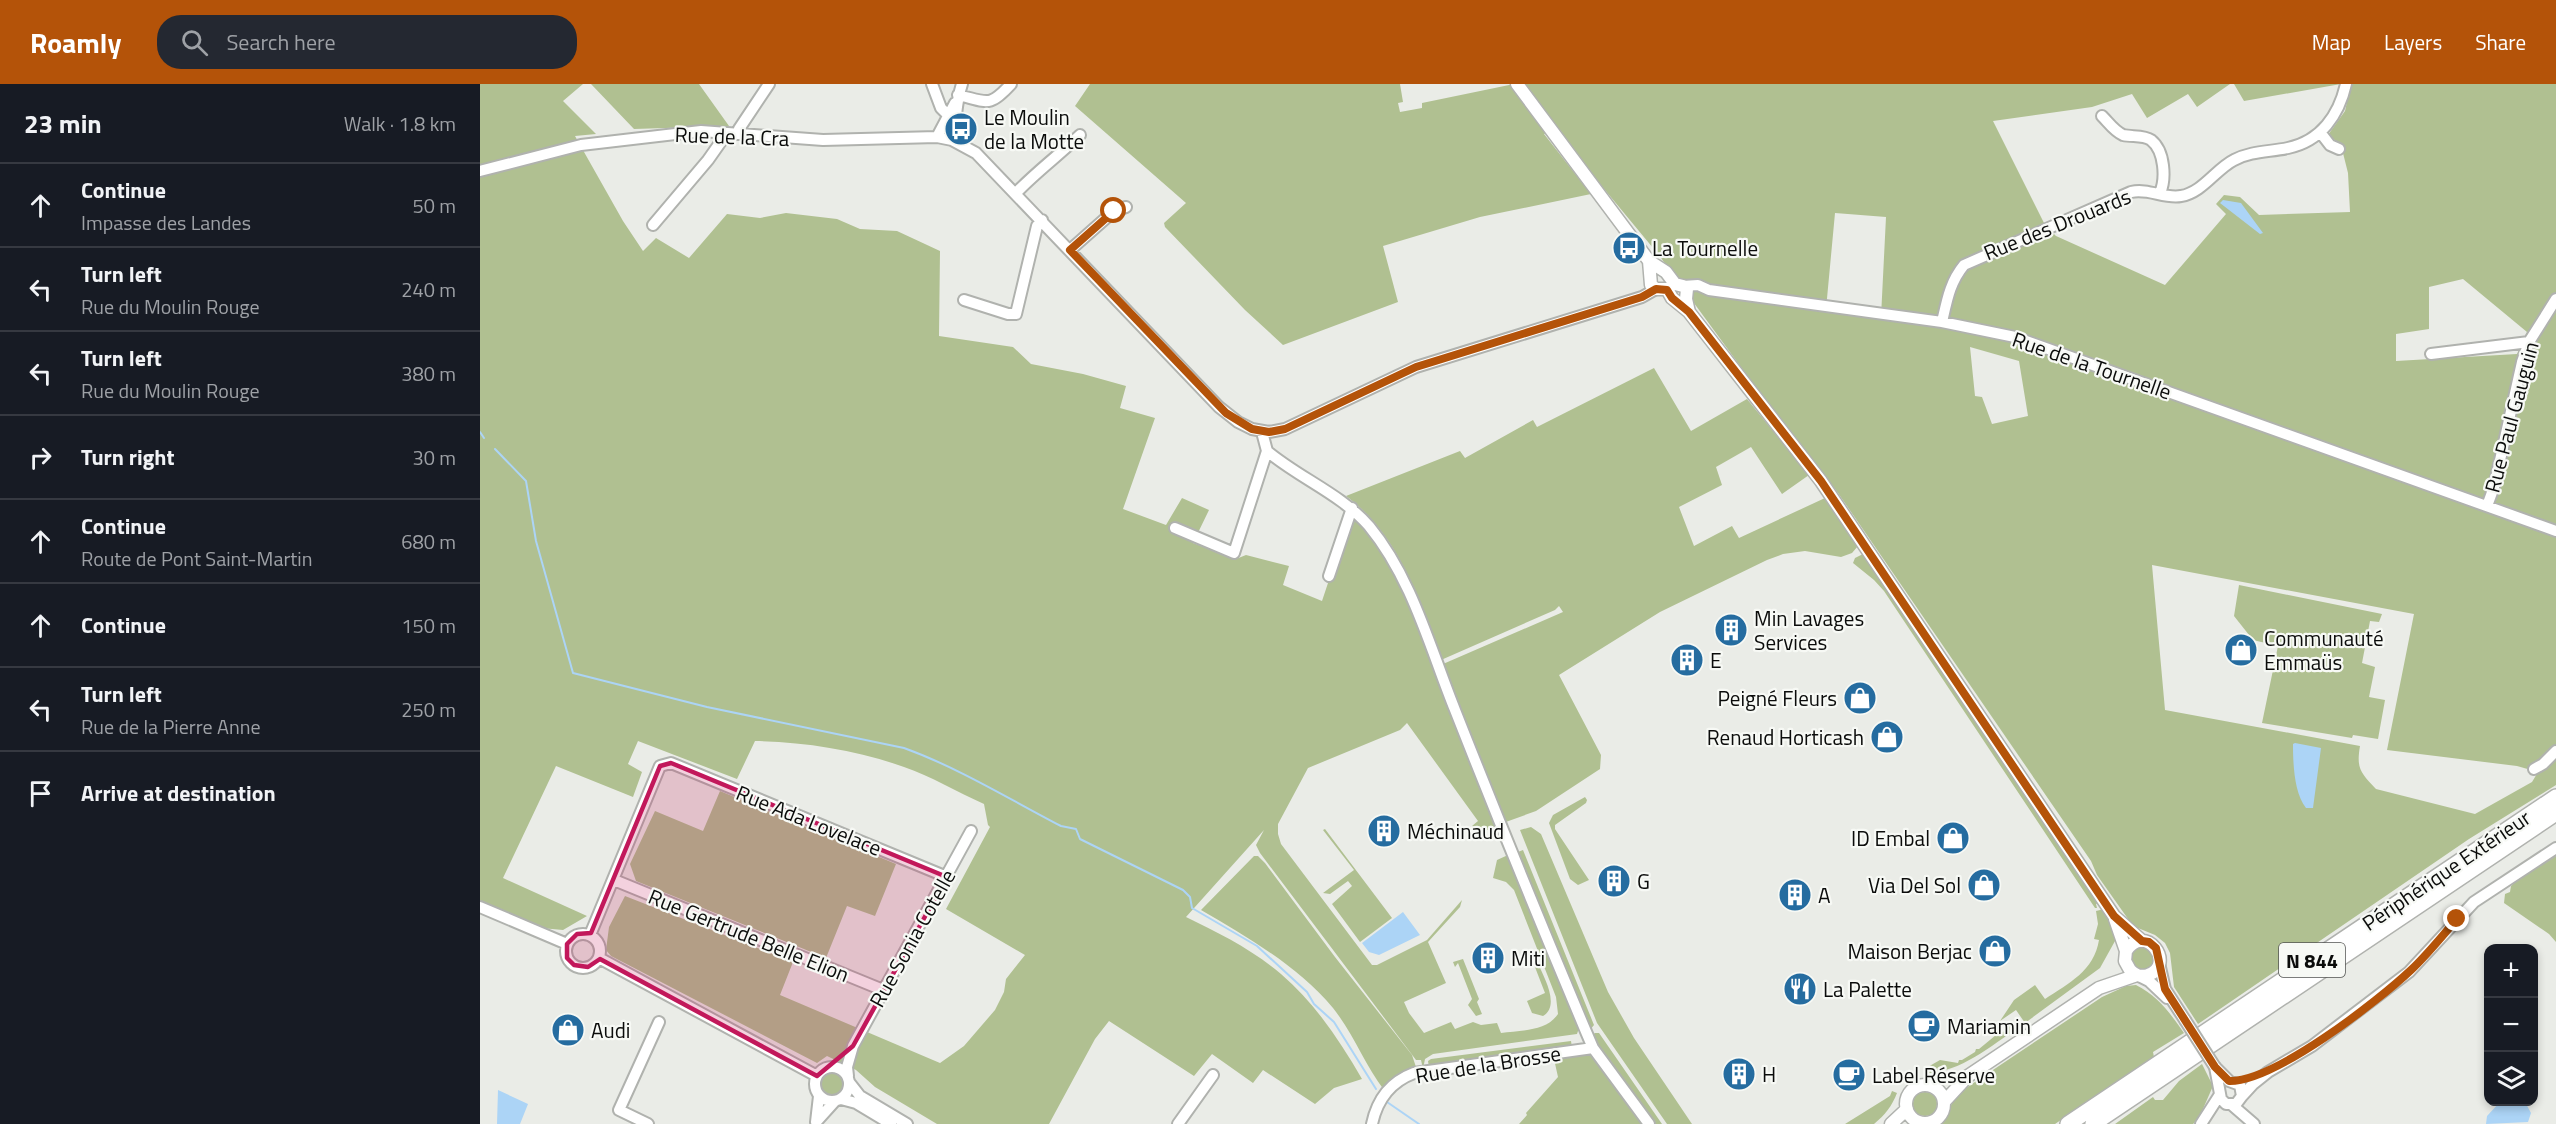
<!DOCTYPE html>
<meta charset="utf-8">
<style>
:root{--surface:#171b24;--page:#242831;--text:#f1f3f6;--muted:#9ea1a6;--line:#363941;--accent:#b45309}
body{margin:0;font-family:"Titillium Web",sans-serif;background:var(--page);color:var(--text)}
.controls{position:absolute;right:18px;bottom:18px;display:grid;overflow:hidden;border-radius:12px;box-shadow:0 3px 9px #0003}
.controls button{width:54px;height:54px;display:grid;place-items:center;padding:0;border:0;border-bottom:2px solid var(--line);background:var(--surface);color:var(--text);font:30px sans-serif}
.stop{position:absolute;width:18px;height:18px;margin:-14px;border:4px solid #b45309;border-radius:50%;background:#fff}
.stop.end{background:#b45309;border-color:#fff;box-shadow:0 2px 6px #0008}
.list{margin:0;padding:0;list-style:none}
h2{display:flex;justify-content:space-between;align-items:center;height:78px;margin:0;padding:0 24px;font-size:26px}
h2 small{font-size:20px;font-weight:400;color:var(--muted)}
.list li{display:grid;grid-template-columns:39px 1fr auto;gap:18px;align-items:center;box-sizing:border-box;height:84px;padding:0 24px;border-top:2px solid var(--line)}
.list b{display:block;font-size:22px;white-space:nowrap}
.list p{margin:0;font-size:20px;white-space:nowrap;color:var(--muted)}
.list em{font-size:20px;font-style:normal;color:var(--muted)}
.icon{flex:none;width:33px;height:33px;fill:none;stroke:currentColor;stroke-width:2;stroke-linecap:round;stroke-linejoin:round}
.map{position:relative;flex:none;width:2076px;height:1040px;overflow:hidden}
header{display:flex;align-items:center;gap:36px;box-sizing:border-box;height:84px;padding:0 30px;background:var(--accent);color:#fff}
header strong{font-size:28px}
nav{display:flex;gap:33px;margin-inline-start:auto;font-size:21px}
.search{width:420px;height:54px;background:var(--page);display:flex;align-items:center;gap:15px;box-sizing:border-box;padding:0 21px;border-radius:24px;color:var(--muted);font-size:22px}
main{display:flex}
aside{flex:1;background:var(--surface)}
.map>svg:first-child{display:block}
</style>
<header>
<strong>Roamly</strong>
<div class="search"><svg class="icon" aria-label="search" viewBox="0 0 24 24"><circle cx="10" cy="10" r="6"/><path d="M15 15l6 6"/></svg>Search here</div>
<nav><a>Map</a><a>Layers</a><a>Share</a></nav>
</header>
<main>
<aside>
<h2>23 min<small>Walk · 1.8 km</small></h2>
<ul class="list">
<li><svg class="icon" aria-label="ahead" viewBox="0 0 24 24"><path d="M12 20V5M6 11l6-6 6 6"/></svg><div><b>Continue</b><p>Impasse des Landes</p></div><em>50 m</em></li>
<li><svg class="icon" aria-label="left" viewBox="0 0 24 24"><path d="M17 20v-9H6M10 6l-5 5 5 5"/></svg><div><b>Turn left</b><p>Rue du Moulin Rouge</p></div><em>240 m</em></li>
<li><svg class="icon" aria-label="left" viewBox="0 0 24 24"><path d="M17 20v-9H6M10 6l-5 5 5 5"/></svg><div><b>Turn left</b><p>Rue du Moulin Rouge</p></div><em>380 m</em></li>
<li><svg class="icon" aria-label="right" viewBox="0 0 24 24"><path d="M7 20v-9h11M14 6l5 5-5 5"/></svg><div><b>Turn right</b></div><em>30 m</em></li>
<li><svg class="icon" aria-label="ahead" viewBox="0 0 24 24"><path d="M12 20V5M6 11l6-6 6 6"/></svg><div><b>Continue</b><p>Route de Pont Saint-Martin</p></div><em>680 m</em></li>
<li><svg class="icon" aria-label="ahead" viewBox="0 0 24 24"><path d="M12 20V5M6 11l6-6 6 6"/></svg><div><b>Continue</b></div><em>150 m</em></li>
<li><svg class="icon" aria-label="left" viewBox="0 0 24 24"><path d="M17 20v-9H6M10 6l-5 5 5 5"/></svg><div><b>Turn left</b><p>Rue de la Pierre Anne</p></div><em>250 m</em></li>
<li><svg class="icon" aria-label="arrive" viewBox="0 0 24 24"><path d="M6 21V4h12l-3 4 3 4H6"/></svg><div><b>Arrive at destination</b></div></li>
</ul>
</aside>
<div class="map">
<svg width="2076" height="1040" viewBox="0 0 2076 1040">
<rect width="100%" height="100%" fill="#eaece7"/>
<path fill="#b0c091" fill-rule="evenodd" d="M0 0H103L83 17 116 50 95 52 143 137 163 167 176 154 209 174 247 130 280 134 306 129 357 135 380 145 417 147 460 167 459 252 533 263 551 280 603 290 646 302 640 324 675 334 643 425 686 441 702 414 729 426 713 459 756 475 766 471 809 482 803 501 842 517 871 430 895 456 920 496 1017 742C1007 746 1000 752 992 742L998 737 927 639 920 646 828 684 798 740V750L801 760 892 881H897L947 856 982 816 980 823 948 858 966 899 924 918 929 929 944 949 971 938 975 945 993 938 1001 941 1017 939 1021 949C1040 946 1066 948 1078 930L1076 913 1034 806 1026 798 1013 794 1017 776 1028 771 1099 944 1097 950 953 970 945 975 943 985 941 976H936L780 769 776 761 784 746 706 833C739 849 773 866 801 890 835 919 860 957 882 995L854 1004 835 1020 783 986 773 999 732 970 714 992 629 937 615 955 569 1040H457L395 1003 376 986 347 972 337 979 131 872 126 866 129 843 145 812 313 878 300 911 460 979 484 962 515 926 524 908 526 895 545 871 466 825 510 743 508 741 504 720C477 708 451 692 424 683 377 666 325 658 275 657L257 695 158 657 148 680 162 688 153 713 76 682 23 794 107 832 83 846 61 844 0 817Z
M111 0H219L249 42 154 45Z
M610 0H920L923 18 918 19 920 28 942 24V19L1034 0H1750L1717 23 1708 10 1667 34 1652 10 1612 23 1513 37 1565 141 1576 152 1685 201 1746 130 1736 120 1744 111 1760 113 1779 131 1870 128 1868 89 1861 61 1848 51 1865 27 1871 0H2076V701L1989 755 1718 940 1694 903 1690 869 1685 859 1675 851 1653 842 1617 791 1611 777 1358 409 1277 305 1178 170 1120 100 1080 46 1064 50 1111 110 1000 133 903 162 918 218 803 261 765 226 685 143 684 139 706 119 595 22ZM1355 129 1406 133 1401 233 1346 225ZM1983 195 2047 248 2037 270 1916 277V250L1949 245V203ZM1490 263 1539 277 1548 332 1512 340 1502 313 1495 312ZM1672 481 1934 530 1907 666 2037 682 2058 688 2052 698 1995 730 1896 705C1881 689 1876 685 1880 662L1685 626Z
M1754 0H1861L1764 17Z
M1174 284 1211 347 1267 315 1329 391 1302 410 1271 363 1236 383 1242 401 1199 423 1214 462 1252 442 1259 454 1345 414 1378 462 1372 469 1361 473 1325 467 1303 470 1287 476 1180 528 1079 591 1121 671 1120 685 1056 727 1023 739 963 580 1083 528 1079 522 1075 526 961 576C938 515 920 452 866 412L980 367 985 374 1053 336 1057 343Z
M1383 470 1619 819 1616 820 1617 824H1615L1404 507 1394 496 1373 479 1375 474Z
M1759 501 1902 530 1899 538 1890 537 1882 579 1895 583 1889 613 1905 616 1898 655 1873 651 1872 654 1782 639 1798 562 1773 556 1754 532Z
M240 707 416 780 395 832 367 822 346 874 156 797 150 780 175 727 223 747Z
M1105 713 1107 716 1106 719 1075 741V745L1109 796 1098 801 1090 795 1069 739 1073 731Z
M1051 743 1061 750 1128 908 1154 954 1212 1040H1187L1117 939 1040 746Z
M845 745 912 834 880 858 852 820 872 802 868 797 850 810 843 809 874 786 843 746Z
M1043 766 1114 941 1110 946 1038 768Z
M774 772H778L785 779 855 873 932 971 937 986 904 1006C885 981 873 949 853 924 818 882 767 853 721 826Z
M2076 772V858L2069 850 2024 819 2025 810 2030 808 2031 802 2036 797Z
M1624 825 1640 855 1635 857 1620 884 1545 939 1536 926 1520 937 1534 916 1555 901 1565 915C1589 899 1614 887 1619 856L1614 855 1618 840 1616 827Z
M1650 874a12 12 0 1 1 24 0a12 12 0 1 1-24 0Z
M983 875 999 915 997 918 1002 930 996 932 988 921 992 915 978 879 975 883 973 878Z
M1057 877C1063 892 1081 921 1063 932L1052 929 1047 917 1065 909 1053 878Z
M1656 901C1678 912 1690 929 1704 949L1673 968 1674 973 1575 1040H1459C1469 1031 1470 1018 1480 1008L1622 913 1646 902Z
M1537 940 1539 943C1512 961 1480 989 1446 989V984L1460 976 1478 979 1479 976H1482L1495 968 1496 965H1499L1516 951 1529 945V942Z
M1115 949H1119L1182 1040H1174L1117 961 1112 951Z
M1091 957 1092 963 949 983 948 977 951 975Z
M1110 969 1162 1040H1039L1047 1031 1046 1029 1078 993 1074 975Z
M1722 980 1733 1002 1719 1034 1713 1040H1635L1673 1013 1675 1016H1683L1699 997Z
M341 1000a11 11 0 1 1 22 0a11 11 0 1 1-22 0Z
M1412 1007 1417 1009C1412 1022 1405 1031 1394 1040H1365L1410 1012Z
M1433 1020a12 12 0 1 1 24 0a12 12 0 1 1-24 0Z"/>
<path fill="#acd4f6" d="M1743 116 1761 119 1783 149 1780 150 1740 119Z
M1815 659 1841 664 1833 724H1826C1814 709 1813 679 1813 660Z
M923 828 940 851 899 871 889 868 882 859Z
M18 1006 48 1020 40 1040H17Z
M2020 1018H2045L2051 1029 2048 1038 2006 1040 2007 1032Z"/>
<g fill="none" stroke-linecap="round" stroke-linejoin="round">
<path stroke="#acd4f6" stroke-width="2" d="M0 348 4 354
M15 365 46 397 56 457 93 589 227 623 424 664C479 684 529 715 581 742L596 745 600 755 703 806 710 813 712 824 777 862 827 908 834 920 854 938 896 1005
M907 1018 939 1040"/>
<g stroke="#b0b2ae" stroke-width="14">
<path id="minor" d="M452 0 461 24 468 31
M478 11C508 18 509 24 531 0
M1622 32C1629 39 1634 47 1643 51 1652 53 1664 51 1671 56 1685 67 1686 95 1680 109
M1840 48 1850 61 1859 65
M259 49V45L289 0
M457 53 475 19
M472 56C477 36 475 21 482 0
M0 87 101 61 221 47 343 56 457 53 472 56 496 69 739 323 758 338 772 345 789 348 805 345 936 283 1162 213 1176 205
M536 109C556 88 578 72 600 51
M173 141 228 76 247 49
M590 166 634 127 646 123
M1203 202 1218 201 1229 206 1462 238 1535 253 2076 447
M484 216 528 230H536L557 142 562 136
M1462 238C1467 216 1470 198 1484 181L1651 108C1669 104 1684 115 1701 112 1722 109 1736 85 1754 76 1771 67 1789 68 1808 64 1841 57 1859 31 1866 0
M1951 270 2049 258
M782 348 787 367C819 394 861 410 889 442 932 494 950 564 975 626 1018 735 1062 843 1107 950L1113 964 1169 1040
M2007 422 2014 403 2042 278 2049 258 2076 215
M695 444 754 469 787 367
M849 492 872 424
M2054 685 2063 680 2076 667
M134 796 403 906
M0 823 87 860
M86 867a17 17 0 1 1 34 0a17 17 0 1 1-34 0Z
M110 851 180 682 191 679 467 793
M119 874 337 992
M1679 879 1685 905 1705 936
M1659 892 1669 897 1687 914
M335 1000a17 17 0 1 1 34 0a17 17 0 1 1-34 0Z
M1735 983 1749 997 1760 1001 1762 1012 1756 1020H1746L1741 1015Z
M368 992 367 983 373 962 491 747
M369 998 380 1012 427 1040
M339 1012 336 1038 355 1017
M1762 1012 1773 1000 1788 988 1832 962 1929 888 1994 818 2076 764
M361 1015 376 1019 411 1040
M1752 1021 1774 1040
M168 1040 139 1026 179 938
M698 1040 733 991
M892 1040C897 1016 910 998 934 989L1113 964
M1721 1040 1739 1012"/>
</g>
<g stroke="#b0b2ae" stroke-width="15">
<path id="major" d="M1037 0 1169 177 1171 201 1176 205H1187L1192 214 1208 227
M1169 177 1186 188 1195 200 1203 202 1207 205 1206 215 1209 228 1341 397 1634 832 1662 857
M1635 835 1646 867 1645 877 1650 886C1655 891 1660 893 1668 891 1697 881 1665 837 1646 867
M1426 1020a19 19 0 1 1 38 0a19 19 0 1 1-38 0Z
M1464 1018 1488 992 1619 904 1657 891
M1411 1040 1427 1025"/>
</g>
<g stroke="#b0b2ae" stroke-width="18">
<path id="highway" d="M1588 1040 2076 713
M1613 1040 2076 729"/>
</g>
<use href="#minor" stroke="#fff" stroke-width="10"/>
<use href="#major" stroke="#fff" stroke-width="12"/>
<use href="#highway" stroke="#fff" stroke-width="15"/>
<g stroke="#b0b2ae" stroke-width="14" stroke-linecap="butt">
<path id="minor-bridge" d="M1705 936 1735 983"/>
</g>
<use href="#minor-bridge" stroke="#fff" stroke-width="10"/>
</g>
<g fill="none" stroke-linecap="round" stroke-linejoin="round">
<path stroke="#b45309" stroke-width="8" d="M634 127 590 166 746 329 772 345 789 348 805 345 936 283 1162 213 1176 205 1187 206 1192 214 1209 228 1341 397 1634 832 1662 857 1669 858 1676 864 1685 905 1735 983 1749 997C1794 998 1897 918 1931 886 1948 870 1962 852 1977 835"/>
</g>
<path fill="#c2185b" fill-opacity="0.2" stroke="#c2185b" stroke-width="4.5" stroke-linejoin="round" d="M191 679 467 793 373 962 337 992 120 875 108 883 94 881 87 874V860L97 850 111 849 180 682Z"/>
<defs>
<g id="bus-disc" transform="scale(1.725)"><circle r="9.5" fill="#256ca0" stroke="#f7f9f5"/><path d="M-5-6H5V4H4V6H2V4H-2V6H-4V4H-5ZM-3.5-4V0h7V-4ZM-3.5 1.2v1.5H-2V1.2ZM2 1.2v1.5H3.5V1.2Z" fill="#fff"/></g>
<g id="building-disc" transform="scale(1.725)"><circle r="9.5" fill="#256ca0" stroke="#f7f9f5"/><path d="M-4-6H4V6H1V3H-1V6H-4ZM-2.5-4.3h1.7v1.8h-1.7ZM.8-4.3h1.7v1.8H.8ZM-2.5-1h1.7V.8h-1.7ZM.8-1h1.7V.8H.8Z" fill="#fff"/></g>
<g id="shop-disc" transform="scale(1.725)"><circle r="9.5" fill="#256ca0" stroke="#f7f9f5"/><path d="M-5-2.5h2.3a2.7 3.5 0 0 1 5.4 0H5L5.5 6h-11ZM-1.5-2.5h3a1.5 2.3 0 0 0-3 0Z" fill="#fff"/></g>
<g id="restaurant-disc" transform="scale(1.725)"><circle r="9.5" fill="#256ca0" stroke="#f7f9f5"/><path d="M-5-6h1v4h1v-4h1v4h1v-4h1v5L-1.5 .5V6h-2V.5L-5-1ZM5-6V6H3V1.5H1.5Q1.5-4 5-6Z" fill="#fff"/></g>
<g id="cafe-disc" transform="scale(1.725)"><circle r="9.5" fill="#256ca0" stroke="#f7f9f5"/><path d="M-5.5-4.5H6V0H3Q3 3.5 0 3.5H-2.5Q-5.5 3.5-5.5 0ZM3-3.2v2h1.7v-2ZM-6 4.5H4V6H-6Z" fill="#fff"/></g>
</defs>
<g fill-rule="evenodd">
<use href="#bus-disc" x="481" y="45"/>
<use href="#bus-disc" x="1149" y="164"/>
<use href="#building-disc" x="1251" y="546"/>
<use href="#shop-disc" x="1761" y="566"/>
<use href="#building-disc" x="1207" y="576"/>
<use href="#shop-disc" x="1380" y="614"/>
<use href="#shop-disc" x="1407" y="653"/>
<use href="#building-disc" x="904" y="747"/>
<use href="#shop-disc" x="1473" y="754"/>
<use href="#building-disc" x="1134" y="797"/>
<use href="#shop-disc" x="1504" y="801"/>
<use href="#building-disc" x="1315" y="811"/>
<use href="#shop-disc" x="1515" y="867"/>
<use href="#building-disc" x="1008" y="874"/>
<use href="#restaurant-disc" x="1320" y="905"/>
<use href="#cafe-disc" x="1444" y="942"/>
<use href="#shop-disc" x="88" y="946"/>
<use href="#building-disc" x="1259" y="990"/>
<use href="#cafe-disc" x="1369" y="991"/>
</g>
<g text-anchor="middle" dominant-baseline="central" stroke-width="4.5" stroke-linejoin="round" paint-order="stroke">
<rect fill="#f7f9f5" stroke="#525351" stroke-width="1.5" x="1799" y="859" width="66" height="34" rx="4.5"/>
<g font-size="20" font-weight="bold" fill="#0b0c0b">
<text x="1832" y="876">N 844</text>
</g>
<g font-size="21" fill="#0b0c0b" stroke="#f7f9f5" text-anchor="start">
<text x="504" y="33">Le Moulin<tspan x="504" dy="24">de la Motte</tspan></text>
<text x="1172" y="164">La Tournelle</text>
<text x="1274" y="534">Min Lavages<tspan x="1274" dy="24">Services</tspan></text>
<text x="1784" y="554">Communauté<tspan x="1784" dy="24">Emmaüs</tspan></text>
<text x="1230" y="576">E</text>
<text x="1357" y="614" text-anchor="end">Peigné Fleurs</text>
<text x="1384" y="653" text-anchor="end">Renaud Horticash</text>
<text x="927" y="747">Méchinaud</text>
<text x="1450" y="754" text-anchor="end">ID Embal</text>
<text x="1157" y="797">G</text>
<text x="1481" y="801" text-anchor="end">Via Del Sol</text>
<text x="1338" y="811">A</text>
<text x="1492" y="867" text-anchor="end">Maison Berjac</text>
<text x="1031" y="874">Miti</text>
<text x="1343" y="905">La Palette</text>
<text x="1467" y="942">Mariamin</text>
<text x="111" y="946">Audi</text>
<text x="1282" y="990">H</text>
<text x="1392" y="991">Label Réserve</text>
</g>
<g font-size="21" fill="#0b0c0b" stroke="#f7f9f5">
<text transform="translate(252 52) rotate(2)">Rue de la Cra</text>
<text transform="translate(1577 140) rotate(-22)">Rue des Drouards</text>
<text transform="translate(1612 281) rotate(19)">Rue de la Tournelle</text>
<text transform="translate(2031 333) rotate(-75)">Rue Paul Gauguin</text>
<text transform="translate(329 736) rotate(22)">Rue Ada Lovelace</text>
<text transform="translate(1966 786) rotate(-34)">Périphérique Extérieur</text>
<text transform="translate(269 851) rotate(22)">Rue Gertrude Belle Elion</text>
<text transform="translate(432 854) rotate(-61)">Rue Sonia Cotelle</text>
<text transform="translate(1008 980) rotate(-9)">Rue de la Brosse</text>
</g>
</g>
</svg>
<div class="controls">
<button>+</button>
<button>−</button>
<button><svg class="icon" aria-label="layers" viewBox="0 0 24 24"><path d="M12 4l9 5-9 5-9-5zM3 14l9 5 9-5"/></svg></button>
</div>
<div class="stop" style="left:634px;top:127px"></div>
<div class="stop end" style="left:1977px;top:835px"></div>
</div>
</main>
